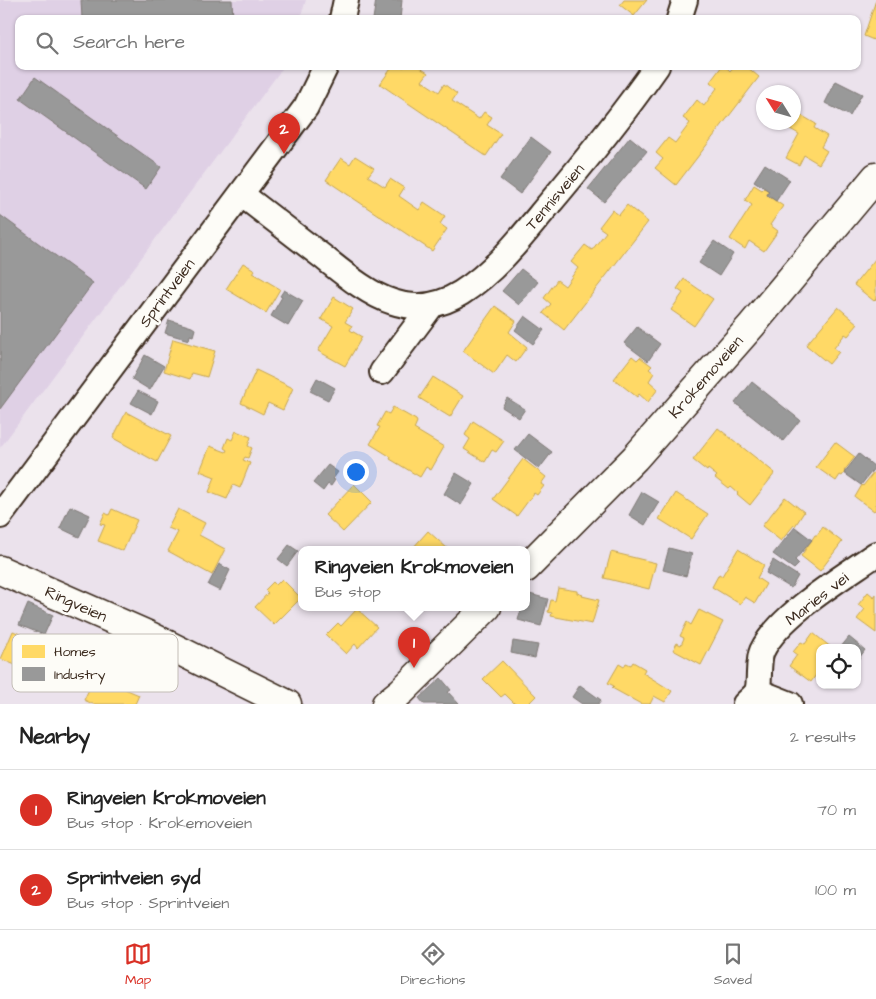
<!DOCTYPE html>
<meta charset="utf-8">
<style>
:root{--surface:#fff;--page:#f6f6f6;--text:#222;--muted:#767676;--line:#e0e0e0;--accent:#d93025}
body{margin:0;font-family:"Architects Daughter",sans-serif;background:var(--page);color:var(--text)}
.controls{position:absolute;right:15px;bottom:15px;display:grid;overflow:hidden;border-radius:10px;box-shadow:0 1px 4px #0004}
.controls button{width:45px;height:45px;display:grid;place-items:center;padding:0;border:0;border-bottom:1px solid var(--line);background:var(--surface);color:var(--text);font:25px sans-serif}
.compass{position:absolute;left:756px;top:85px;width:45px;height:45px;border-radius:50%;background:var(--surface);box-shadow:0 1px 4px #0004;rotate:307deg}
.you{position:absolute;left:355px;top:471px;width:18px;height:18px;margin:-12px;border:4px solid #fff;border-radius:50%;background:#1a73e8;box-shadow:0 0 0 8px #1a73e833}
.badge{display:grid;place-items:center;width:32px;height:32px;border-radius:50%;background:var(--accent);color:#fff;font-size:16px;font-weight:700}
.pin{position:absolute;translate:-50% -41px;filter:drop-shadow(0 1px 2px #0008)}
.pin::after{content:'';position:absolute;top:26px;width:18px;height:15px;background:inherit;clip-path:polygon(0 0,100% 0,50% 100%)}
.popup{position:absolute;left:298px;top:546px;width:232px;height:65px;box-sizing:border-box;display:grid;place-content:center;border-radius:10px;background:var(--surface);filter:drop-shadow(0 1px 4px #0005);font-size:16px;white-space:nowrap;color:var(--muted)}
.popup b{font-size:19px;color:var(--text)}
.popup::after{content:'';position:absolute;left:50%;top:100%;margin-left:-10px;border:10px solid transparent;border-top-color:var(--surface)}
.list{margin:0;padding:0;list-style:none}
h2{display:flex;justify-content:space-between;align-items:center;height:65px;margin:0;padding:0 20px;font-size:21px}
h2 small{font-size:16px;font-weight:400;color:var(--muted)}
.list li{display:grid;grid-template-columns:32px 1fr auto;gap:15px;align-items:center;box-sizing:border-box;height:80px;padding:0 20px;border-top:1px solid var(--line)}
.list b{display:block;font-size:19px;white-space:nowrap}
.list p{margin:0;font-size:16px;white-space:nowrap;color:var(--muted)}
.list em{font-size:16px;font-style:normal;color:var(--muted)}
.icon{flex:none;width:28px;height:28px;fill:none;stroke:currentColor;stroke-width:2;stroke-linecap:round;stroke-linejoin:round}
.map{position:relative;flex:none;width:876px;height:704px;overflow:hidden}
.search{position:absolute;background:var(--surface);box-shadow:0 1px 4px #0004;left:15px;right:15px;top:15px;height:55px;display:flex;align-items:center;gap:12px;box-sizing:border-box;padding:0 18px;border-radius:10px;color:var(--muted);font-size:19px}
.sheet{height:225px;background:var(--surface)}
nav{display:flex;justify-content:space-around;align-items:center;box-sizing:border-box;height:70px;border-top:1px solid var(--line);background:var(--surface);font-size:14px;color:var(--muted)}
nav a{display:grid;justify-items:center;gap:2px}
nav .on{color:var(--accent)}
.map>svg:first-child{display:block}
</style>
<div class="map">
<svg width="876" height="704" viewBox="0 0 876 704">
<rect width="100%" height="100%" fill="#ebe2ec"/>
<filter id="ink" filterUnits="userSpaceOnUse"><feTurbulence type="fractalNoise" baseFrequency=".02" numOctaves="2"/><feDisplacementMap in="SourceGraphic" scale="10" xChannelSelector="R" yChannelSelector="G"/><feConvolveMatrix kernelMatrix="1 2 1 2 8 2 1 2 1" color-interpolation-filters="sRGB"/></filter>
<g filter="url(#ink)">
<path fill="#dfd0e5" d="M0 0H306L300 19H19V66H284L0 448Z"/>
<path fill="#ffd966" stroke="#c4a450" d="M624 0H647L634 16 620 5Z
M876 0V41L864 36Z
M393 66H400L403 68 404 66H417L428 73 422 81 439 92 444 84 457 94 452 101 479 119 484 112 492 117 487 125 501 134 486 156 380 84Z
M722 66H725L730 71 734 66H746L759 77 676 185 655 168 663 159 656 153 668 138 675 143 690 123 683 118 697 100 704 106 717 88 710 82Z
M794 111 816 124 814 128 827 136 821 147 827 151 819 164 804 155 799 165 786 158 799 134 783 125 784 122H794Z
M355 156 374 168 368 176 385 187 390 179 404 188 399 196 419 210 424 202 445 216 440 224 447 229 432 251 326 180 341 158 350 164Z
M754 185 762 190 764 188 769 191 767 195 783 206 770 225 778 231 764 251 749 241 745 249 730 239 752 205 745 200Z
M627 205 648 222 564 330 543 313 551 304 544 298 557 280 565 286 578 268 571 262 585 245 592 250 606 232 599 227 612 210 619 215Z
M876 258V299L874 301 854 285Z
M243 263 255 270 253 273 280 289 266 313 226 289Z
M684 279 713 299 694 326 671 310 683 293 677 289Z
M334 297 353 309 345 322 352 326 350 330 362 337 345 366 318 351 333 326 321 319Z
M495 306 516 321 509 332 527 347 516 362 507 355 494 374 463 351Z
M838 307 858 324 848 336 845 334 834 348 839 352 829 364 806 345Z
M173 339 215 351 207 377 192 373 190 379 164 371Z
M632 356 637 360 640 357 652 366 649 369 654 373 649 381 658 389 648 402 639 394 637 397 614 379Z
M256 370 293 388 283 410 268 403 263 414 241 403Z
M433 377 463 396 450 417 419 398Z
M393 407 416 420 417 422 414 429 444 447 431 470 426 467 420 477 390 459 391 457 370 444 380 427 377 426 385 412 389 414Z
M126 412 171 436 157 462 113 438Z
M473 421 504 441 496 452 492 450 485 462 464 449 470 439 465 435Z
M718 428 775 473 750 505 737 494 738 493 731 487 729 489 715 478 717 476 708 469 707 471 693 460Z
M236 431 251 437 248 446 252 448 248 458 245 457 243 460 250 463 240 488 233 485 227 499 209 492 215 477 200 471 210 446 226 452 227 450 224 448 228 438 232 440Z
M835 442 855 457 844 471 845 472 842 476 840 475 836 481 816 467Z
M523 459 546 477 541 484 544 486 537 495 534 493 517 516 493 499Z
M874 472 876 474V509L874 511 855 497 862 485 863 486Z
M354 484 372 502 343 532 325 515Z
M676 493 708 514 691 539 659 519Z
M785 497 804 512 795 526 794 525 781 541 762 526Z
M112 509 137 520 123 551 98 541 105 525 100 524 105 513 109 515Z
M178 509 205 523 199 535 225 549 212 575 168 551 178 532 168 528Z
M823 527 842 542 820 571 801 556 815 535H817Z
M428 531 448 549H412Z
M738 549 764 565 757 578 766 584 755 603 745 597 740 604 712 587 719 574 722 576Z
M611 552 656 563 649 589 604 578Z
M282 579 301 598 274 625 255 607 268 593 265 590 273 582 276 585Z
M558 588 577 591V593L583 595 582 596 599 600 592 624 551 616 552 613 548 612 551 600 555 601Z
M868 592 874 597 876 594V633L857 619 865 609 858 605Z
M357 609 377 627 358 648 355 644 346 654 326 635 338 623 341 626Z
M699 610 723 622 701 665 673 650 677 643 681 645 684 638 680 636 687 622 691 625Z
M13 631 56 649 44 677 1 659Z
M813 633 832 648H820V673L818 672 811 682 789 666 797 655 793 652 801 642 805 644Z
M502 661 536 696 528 704H515L505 694 501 697 483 679Z
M633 662 645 669 643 673 672 691 665 702 654 696 650 704H641L612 688 614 686 608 683 619 664 624 667 626 663 631 665Z
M101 677 111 682 113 680 126 686 125 689 139 695 135 704H93L84 700 91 685 96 688Z"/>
<path fill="#999" stroke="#7d7874" d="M81 0H232L233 19H82Z
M376 0H402L400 19H373Z
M35 77 161 167 146 189 20 99Z
M836 81 862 94 850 116 825 103Z
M531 137 551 152 520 194 500 179Z
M630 137 647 151 604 202 588 189Z
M765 164 790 180 776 201 767 195 769 191 754 181Z
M0 215 93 283 0 409Z
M714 241 733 254 719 276 699 263Z
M521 269 538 282 519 305 502 291Z
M284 290 303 301 288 326 271 316 282 297 280 296Z
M525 316 544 330 533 344 515 330Z
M169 320 192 327 195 329 193 336 190 335 189 340 165 333Z
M637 327 660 344 648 361 624 343Z
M145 355 164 366 150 390 132 379Z
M317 378 335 388 328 400 310 391Z
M752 382 800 420 783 441 735 403Z
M138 391 158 401 152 414 131 403Z
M507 398 525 409 519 418 502 407Z
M528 434 552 452 539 469 515 450Z
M859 454 875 467 861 485 844 473Z
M328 465 338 472 333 479 335 480 331 486 328 484 323 491 313 483Z
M456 473 474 484 461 505 444 494Z
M642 492 659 502 645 525 629 515Z
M70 506 90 515 79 537 60 528Z
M795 527 812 540 795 560 799 564 794 569 773 554Z
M289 545 298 551 287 566 278 559Z
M669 548 692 554 686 576 663 570Z
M773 560 798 576 791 588 766 573Z
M219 564 230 570 220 591 208 585Z
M526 593 548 599 541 626 518 620 522 607H526Z
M28 604 53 615 44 635 19 625Z
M849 637 865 650 857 661V648H840Z
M513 641 538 645 535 658 511 653Z
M441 678 451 690 448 692 459 704H424L419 698Z
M580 685 601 700 598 704H582L572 697Z"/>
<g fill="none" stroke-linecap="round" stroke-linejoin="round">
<g stroke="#3b2a1e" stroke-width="28">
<path id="street" d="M342 19 346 0
M679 19 685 0
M241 194C268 215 296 236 323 257 342 272 369 295 393 302 416 310 440 306 461 293 494 272 520 239 544 210 584 163 622 116 657 66
M382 372 432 305
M0 516 306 107 326 66
M757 691 790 704
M745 704C749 700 753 697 756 693 761 685 757 662 762 651 779 615 843 577 876 554"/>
</g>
<g stroke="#3b2a1e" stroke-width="31">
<path id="secondary" d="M526 568 635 458 752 325 876 177
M0 570 150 636 287 704
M386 704 402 691 487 607"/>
</g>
<use href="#street" stroke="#fdfcf7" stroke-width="24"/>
<use href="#secondary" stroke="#fdfcf7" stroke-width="28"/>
</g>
</g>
<g text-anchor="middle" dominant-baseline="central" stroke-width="5" stroke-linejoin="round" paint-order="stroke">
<g font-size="16" fill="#3b2a1e" stroke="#fdfcf7">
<text transform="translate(555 197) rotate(-50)">Tennisveien</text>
<text transform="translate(167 293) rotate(-53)">Sprintveien</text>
<text transform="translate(706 377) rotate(-49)">Krokemoveien</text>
<text transform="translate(817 599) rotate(-38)">Maries vei</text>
<text transform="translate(76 604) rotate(24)">Ringveien</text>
</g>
</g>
<rect x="12" y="634" width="166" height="58" rx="8" fill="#fdfcf7" stroke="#c3bdb6" stroke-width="1"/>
<rect x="22" y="645" width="23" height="13" fill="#ffd966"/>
<rect x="22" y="667" width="23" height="14" fill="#999"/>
<g font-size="14" fill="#3b2a1e">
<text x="54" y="656">Homes</text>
<text x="54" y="679">Industry</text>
</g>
</svg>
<div class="controls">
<button><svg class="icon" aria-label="locate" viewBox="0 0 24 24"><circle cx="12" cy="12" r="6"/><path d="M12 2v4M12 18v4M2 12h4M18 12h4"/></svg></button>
</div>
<svg class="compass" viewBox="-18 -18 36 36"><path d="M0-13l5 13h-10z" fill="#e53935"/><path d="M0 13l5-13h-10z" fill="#767676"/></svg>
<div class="you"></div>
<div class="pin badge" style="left:414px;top:668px">1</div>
<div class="popup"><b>Ringveien Krokmoveien</b>Bus stop</div>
<div class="pin badge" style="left:284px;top:154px">2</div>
<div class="search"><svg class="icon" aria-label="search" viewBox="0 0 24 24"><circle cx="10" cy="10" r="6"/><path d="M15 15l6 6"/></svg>Search here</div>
</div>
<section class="sheet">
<h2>Nearby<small>2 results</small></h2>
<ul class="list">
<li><span class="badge">1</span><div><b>Ringveien Krokmoveien</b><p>Bus stop · Krokemoveien</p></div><em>70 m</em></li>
<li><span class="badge">2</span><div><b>Sprintveien syd</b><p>Bus stop · Sprintveien</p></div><em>100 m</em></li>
</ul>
</section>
<nav>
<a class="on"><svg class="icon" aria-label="map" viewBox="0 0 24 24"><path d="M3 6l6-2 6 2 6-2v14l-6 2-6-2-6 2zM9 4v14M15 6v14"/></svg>Map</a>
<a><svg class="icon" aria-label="directions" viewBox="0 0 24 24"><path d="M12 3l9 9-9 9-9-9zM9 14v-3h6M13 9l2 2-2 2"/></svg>Directions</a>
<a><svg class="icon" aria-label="saved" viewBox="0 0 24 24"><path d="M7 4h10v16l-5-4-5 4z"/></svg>Saved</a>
</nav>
